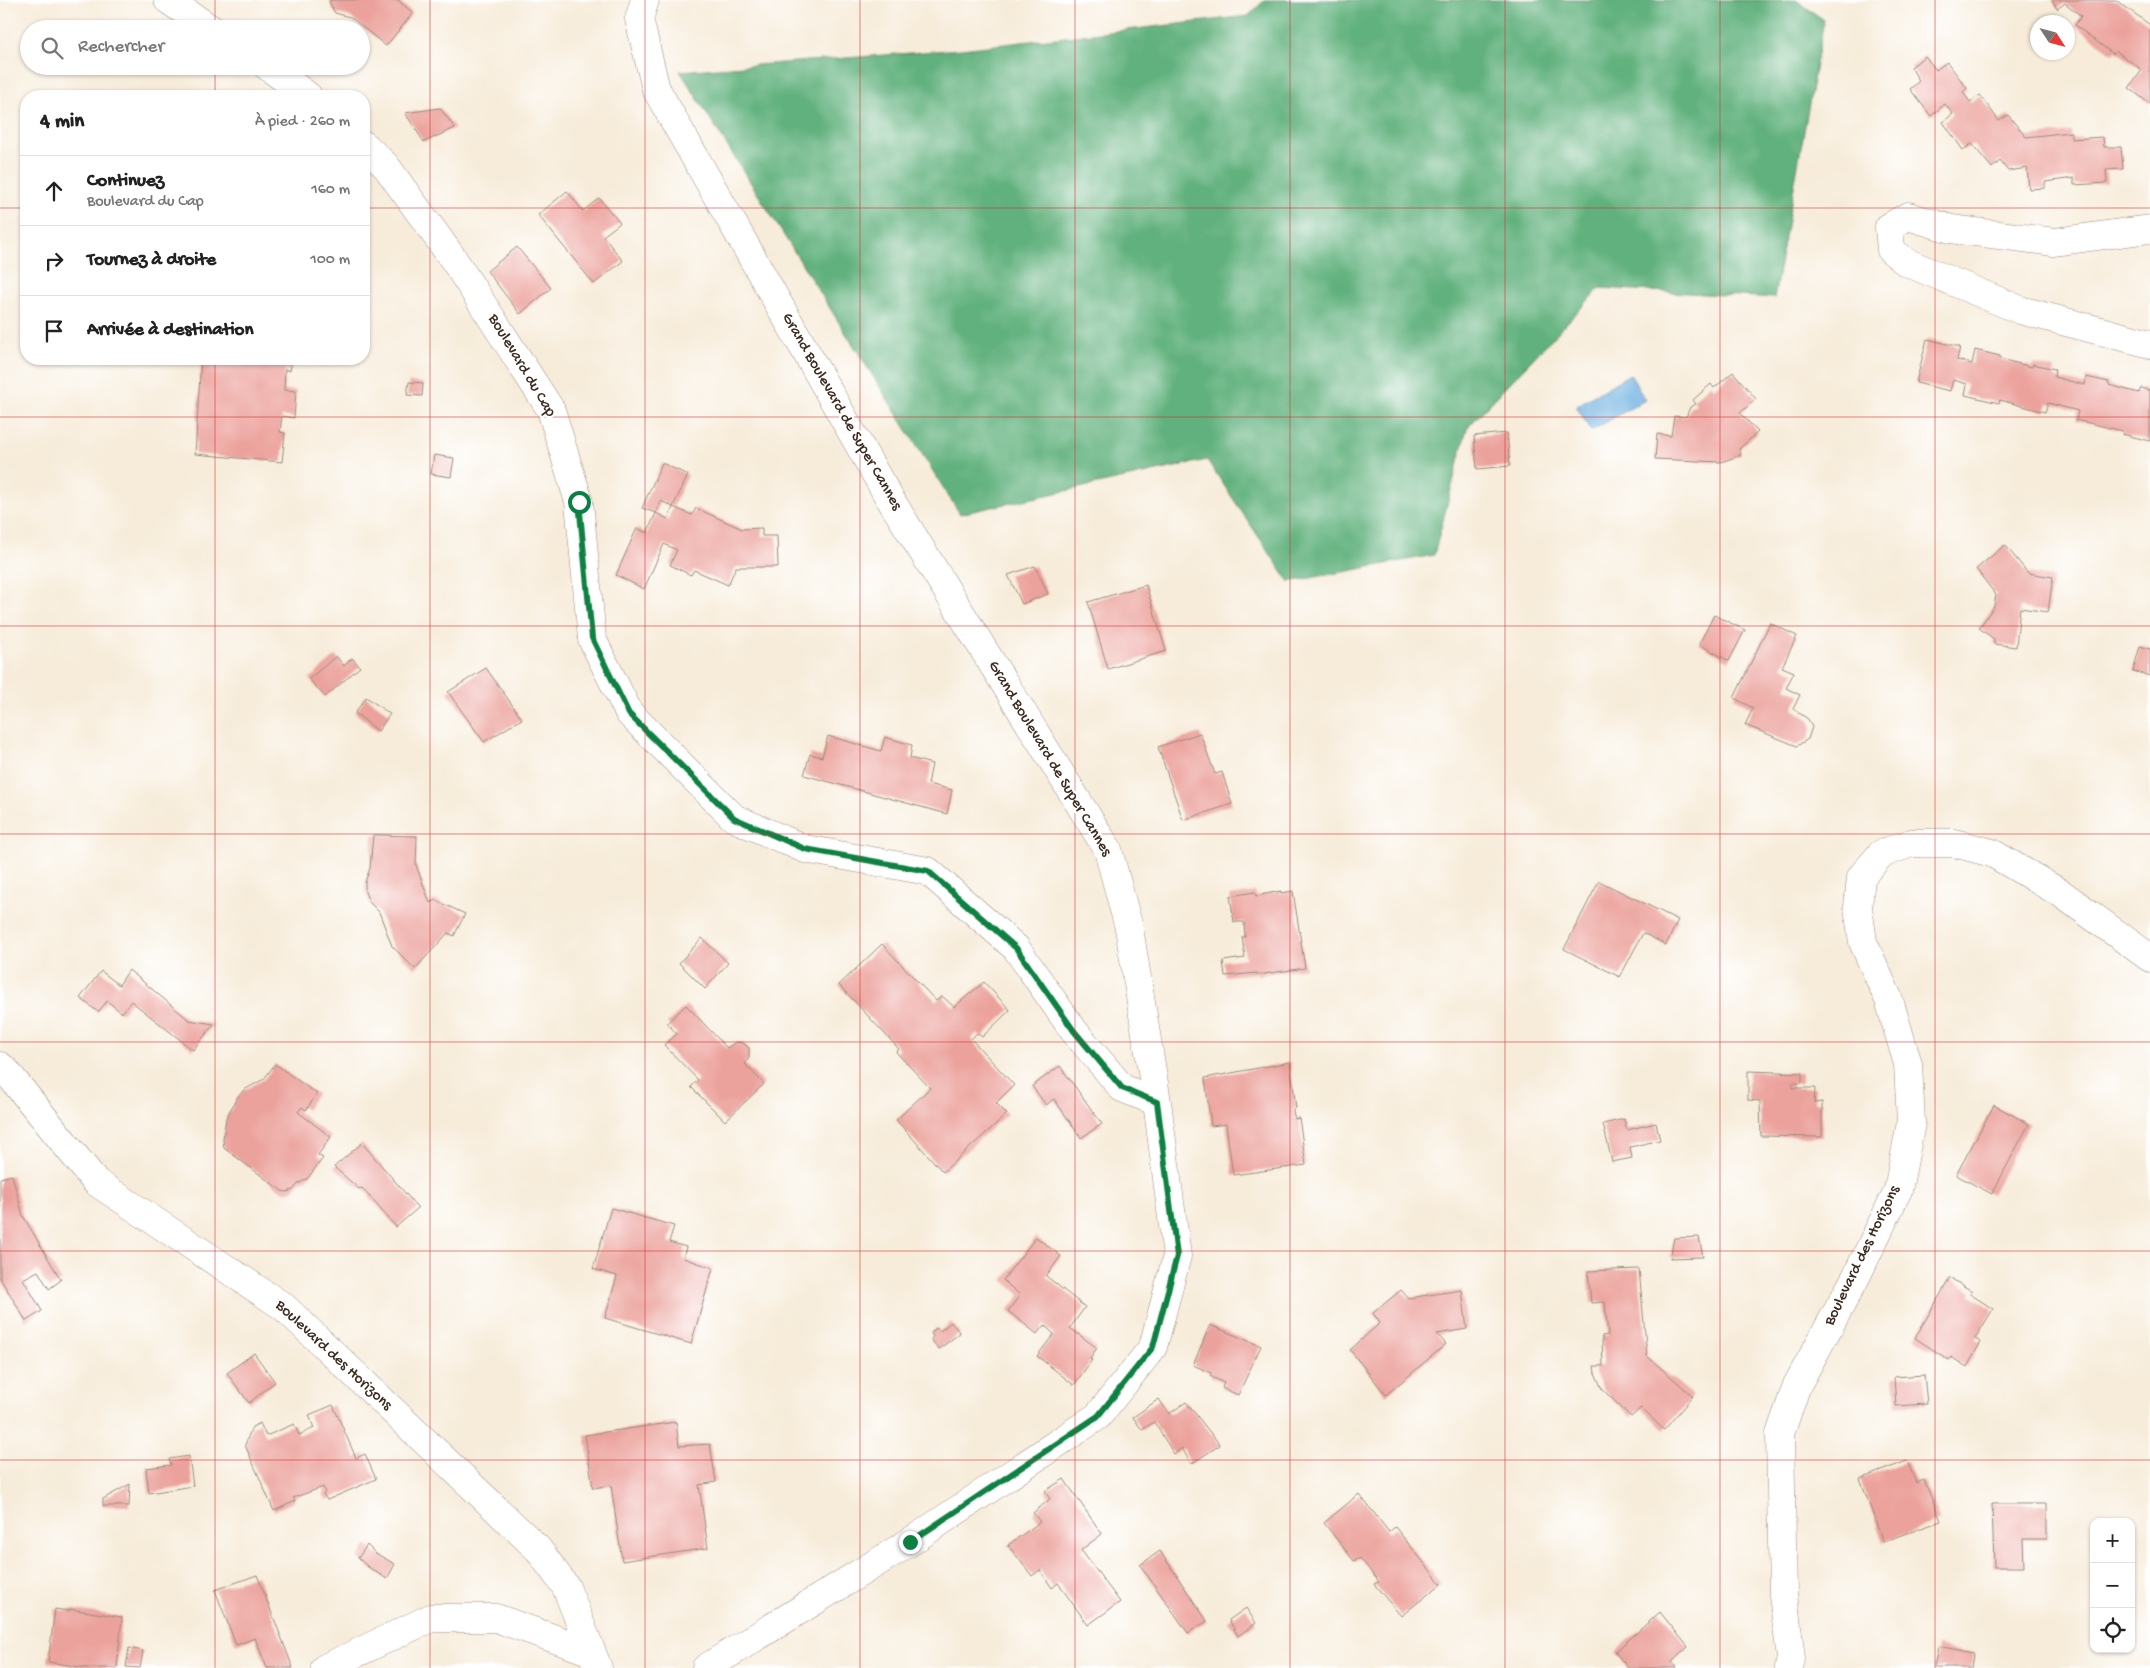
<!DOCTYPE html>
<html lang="fr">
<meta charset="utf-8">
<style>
:root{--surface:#fff;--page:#f6f6f6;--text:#222;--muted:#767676;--line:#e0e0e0}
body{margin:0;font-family:"Gochi Hand",sans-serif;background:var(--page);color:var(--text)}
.controls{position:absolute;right:15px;bottom:15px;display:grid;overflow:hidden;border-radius:10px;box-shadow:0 1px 4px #0004}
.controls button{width:45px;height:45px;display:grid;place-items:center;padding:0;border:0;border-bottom:1px solid var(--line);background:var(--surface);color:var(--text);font:25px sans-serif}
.compass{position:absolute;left:2030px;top:15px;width:45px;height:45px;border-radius:50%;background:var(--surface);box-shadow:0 1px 4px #0004;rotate:126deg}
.stop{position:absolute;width:15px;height:15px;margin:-11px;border:4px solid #0b8043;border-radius:50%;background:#fff}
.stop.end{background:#0b8043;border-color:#fff;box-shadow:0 1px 5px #0008}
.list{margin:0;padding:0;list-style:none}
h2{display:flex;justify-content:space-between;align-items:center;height:65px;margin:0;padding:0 20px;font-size:21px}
h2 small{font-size:16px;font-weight:400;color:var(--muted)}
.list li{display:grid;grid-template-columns:32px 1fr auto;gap:15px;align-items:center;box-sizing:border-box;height:70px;padding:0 20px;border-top:1px solid var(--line)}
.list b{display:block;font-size:19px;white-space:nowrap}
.list p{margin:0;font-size:16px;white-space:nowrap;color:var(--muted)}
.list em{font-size:16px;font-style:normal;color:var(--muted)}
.icon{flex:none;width:28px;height:28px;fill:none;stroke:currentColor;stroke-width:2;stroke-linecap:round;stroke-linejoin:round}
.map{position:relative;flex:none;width:2150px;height:1668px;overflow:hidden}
.search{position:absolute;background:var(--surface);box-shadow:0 1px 4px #0004;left:20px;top:20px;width:350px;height:55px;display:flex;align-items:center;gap:12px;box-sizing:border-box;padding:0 18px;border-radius:28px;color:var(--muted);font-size:19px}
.panel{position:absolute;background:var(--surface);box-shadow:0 1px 4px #0004;left:20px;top:90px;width:350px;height:275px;border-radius:20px}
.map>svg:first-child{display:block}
</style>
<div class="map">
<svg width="2150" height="1668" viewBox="0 0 2150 1668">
<rect width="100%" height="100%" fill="#fff"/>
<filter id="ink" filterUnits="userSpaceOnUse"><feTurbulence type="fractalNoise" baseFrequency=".02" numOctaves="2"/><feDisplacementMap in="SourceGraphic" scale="10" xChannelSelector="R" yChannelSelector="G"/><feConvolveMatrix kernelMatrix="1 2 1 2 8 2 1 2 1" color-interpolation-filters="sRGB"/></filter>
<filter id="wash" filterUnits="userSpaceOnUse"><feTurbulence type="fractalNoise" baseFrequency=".0096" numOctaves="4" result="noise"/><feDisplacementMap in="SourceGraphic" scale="20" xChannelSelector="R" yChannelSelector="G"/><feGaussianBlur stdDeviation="1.12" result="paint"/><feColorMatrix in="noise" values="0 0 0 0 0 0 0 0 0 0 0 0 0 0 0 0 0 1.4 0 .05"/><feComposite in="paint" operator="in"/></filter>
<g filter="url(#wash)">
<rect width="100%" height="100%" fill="#f7ecda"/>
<path fill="#60b17d" stroke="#4e6e4e" d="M1265 0H1796L1824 20 1774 298 1600 288 1467 428 1434 555 1289 582 1207 460 960 514 680 71 961 49 1248 16Z"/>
<path fill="#69aedf" stroke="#526c7e" d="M1630 374 1645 400 1591 431 1576 406Z"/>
<g id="blocks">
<path fill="#eca29c" d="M330 0H398L413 13 386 46 350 17 335 13 330 4Z
M2052 0H2116L2150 25V104L2129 88 2142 70 2116 51 2113 54 2075 25 2081 16 2065 3 2057 9Z
M1925 56 1936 70 1947 62 1967 88 1963 92 1970 102 1980 95 1999 121 2008 115 2026 137 2071 132V139L2103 137 2104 147H2121L2123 169 2106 170 2107 183 2074 185V178L2045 182V188L2029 189 2027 168 2008 171 2000 161 1992 168 1972 144 1963 150 1943 122 1953 114 1945 104 1931 116 1910 89 1919 81 1911 67Z
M440 108 455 128 424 142 405 113Z
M567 191 583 211 599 198 620 223 603 236 623 261 594 284 538 215Z
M517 247 551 288 520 314 487 271Z
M1927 339 1960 347 1957 360 1972 364 1975 350 2000 356V359L2032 367 2033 364 2055 369 2054 377 2085 385 2086 377 2109 382V385L2139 393 2141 388 2150 390V441L2122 434 2123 431 2076 420 2078 411 2048 403 2045 412 2000 400 1999 403 1965 395 1967 384 1953 380 1950 391 1916 383Z
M201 359H292L290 371 285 369 284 390 296 391 294 418 282 416 280 432 285 433 282 462 195 454Z
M1733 372 1756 399 1740 413 1758 432 1739 449 1741 455 1721 462 1655 459 1657 434 1671 436 1674 416 1686 417 1690 407 1696 404 1693 400 1711 384 1714 388Z
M409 382 423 383 422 396 407 395Z
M1507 433 1510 466 1477 469 1474 436Z
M434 455 454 458 451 477 431 474Z
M662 463 688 475 673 507 661 501 656 513 668 519 673 507 692 515 696 508 742 529 762 528V536H777L778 567H736L728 585 694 570 691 575 670 565 677 550 664 544 644 589 616 575 637 528 647 533 656 513 642 508Z
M2005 545 2028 573 2053 577 2048 612 2020 608 2016 647 1994 644V639L1979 628 1994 606 1996 595 1976 569Z
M1035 566 1048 594 1022 604 1008 575Z
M1146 585 1166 651 1108 669 1088 602Z
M1714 615 1745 630 1729 661 1699 644Z
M1770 623 1797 636 1782 667 1794 672 1786 688 1800 695 1793 709 1808 719 1812 727 1808 739 1797 746 1745 725 1753 708 1734 698Z
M2140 646 2150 649V676L2133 671Z
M336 656 344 666 352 658 360 667 325 697 309 679Z
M486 668 522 719 484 742 448 692Z
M366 697 390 714 378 731 355 713Z
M1200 733 1215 774 1222 772 1232 804 1183 820 1158 747Z
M828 736 881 751 885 737 912 745 910 758 932 764 928 784 952 790 947 814 804 775 810 754 822 757Z
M373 835 417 836 416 865 430 903 435 900 465 914 454 936 448 933 415 969 392 946 379 912 369 902 365 892V882L370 868Z
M1599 881 1678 920 1666 945 1643 933 1620 977 1564 949Z
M1281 891V893L1293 891 1305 968 1257 975V973L1225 976 1223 961 1245 958 1242 937H1245L1244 922H1234L1230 896 1255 892 1256 896Z
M702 938 728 963 705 989 679 963Z
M882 944 936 1001 942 996 954 1007 984 982 1010 1010 982 1037 977 1033 971 1039 1014 1085 996 1103 1007 1114 943 1172 896 1120 930 1088 896 1052 899 1049 839 985Z
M129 970 189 1020 214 1024 193 1050 131 1001 122 1013 107 1001 98 1012 80 998 101 971 119 985Z
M686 1005 727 1048 736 1042 743 1043 749 1048V1058L745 1064 764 1084 725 1121 691 1087 698 1080 664 1045 677 1034 667 1023Z
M1290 1062 1296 1108 1293 1109V1112L1295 1119 1299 1118 1306 1165 1233 1175 1226 1124 1211 1126 1205 1078Z
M275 1064 317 1094 306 1110 302 1107 298 1112 331 1137 318 1155 323 1158 308 1178 298 1184 293 1190 287 1192 282 1191 224 1148 223 1139 226 1118 237 1098 244 1090 264 1079Z
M1060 1066 1102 1124 1081 1138 1054 1099 1046 1105 1032 1086Z
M1748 1071 1802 1073V1083H1792V1088H1815L1814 1103 1822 1102V1137L1761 1136 1760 1101 1748 1100Z
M1994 1105 2029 1124 1992 1194 1956 1175Z
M1624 1119 1627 1130 1656 1123 1660 1140 1630 1147 1632 1158 1612 1162 1603 1124Z
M362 1143 418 1208 396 1227 362 1188 359 1189 334 1167Z
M12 1175 23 1216 61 1280 49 1289 38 1271 23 1279 42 1311 26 1321 0 1278V1178Z
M611 1208 674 1226 669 1242 686 1247 683 1258 713 1268 691 1344 605 1318 617 1276 593 1269Z
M1036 1237 1061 1256 1046 1276 1085 1307 1070 1328 1097 1348 1090 1358 1092 1360 1074 1385 1037 1356 1054 1334 1044 1325 1037 1334 1008 1311 1020 1295 1003 1280Z
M1699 1237 1703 1257 1670 1258 1674 1238Z
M1639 1269 1647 1356 1693 1396 1664 1430 1641 1408 1631 1417 1602 1389 1595 1373 1594 1366H1603L1602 1336 1608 1335 1605 1302 1591 1303 1588 1271Z
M1950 1278 1972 1291 1970 1294 1993 1309 1975 1339 1981 1342 1967 1367 1951 1357 1949 1360 1915 1338Z
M1401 1290 1408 1298 1462 1290 1467 1329 1437 1334 1446 1344 1386 1395 1350 1350 1380 1323 1373 1313Z
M951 1322 960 1333 939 1349 931 1340 933 1336 931 1333 936 1328 940 1331Z
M1210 1325 1261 1346 1238 1395 1222 1388 1224 1383 1210 1376 1211 1373 1193 1365Z
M254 1353 275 1382 249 1403 227 1373Z
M1924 1375 1927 1404 1896 1406 1894 1377Z
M1159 1399 1169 1414 1186 1402 1220 1445 1191 1464 1182 1448 1174 1454 1154 1422 1142 1430 1133 1417Z
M333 1405 356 1458 365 1454 376 1479 327 1500 323 1494 325 1492 323 1487 293 1498 295 1501 274 1511 245 1445 252 1427 260 1423 266 1436 294 1424 299 1435 314 1428 309 1415Z
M676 1422 679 1446 710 1444 716 1482 699 1485 708 1548 622 1561 611 1485 593 1488 585 1435Z
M189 1456 193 1486 149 1493 146 1468 171 1465 169 1459Z
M1907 1461 1916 1483 1924 1480 1941 1521 1883 1542 1860 1479Z
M1064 1479 1102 1534 1081 1550 1120 1602 1088 1625 1058 1583 1052 1588 1040 1570 1032 1576 1008 1545 1040 1522 1033 1513 1050 1499 1045 1491Z
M130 1484 129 1506H103V1499Z
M1359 1494 1389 1532 1395 1527 1441 1584 1401 1616 1374 1584 1379 1582 1360 1558 1354 1561 1324 1523Z
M1992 1504H2047V1539H2023L2024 1567H1994Z
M367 1545 375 1553 395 1564 387 1579 368 1567 358 1558Z
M1160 1551 1207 1621 1188 1633 1140 1565Z
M257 1575 278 1629 293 1668H267L255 1638 236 1645 215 1590Z
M1246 1608 1256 1623 1238 1636 1229 1620Z
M55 1609 69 1611 70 1609 122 1617 117 1668H87L48 1662Z
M1660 1612 1688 1647 1672 1662 1676 1668H1628L1615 1652Z
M1938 1646 1973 1653 1971 1668H1934Z
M129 1648 143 1651 140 1668 126 1667Z"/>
</g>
</g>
<g filter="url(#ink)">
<use href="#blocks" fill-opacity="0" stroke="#998b7c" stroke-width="1"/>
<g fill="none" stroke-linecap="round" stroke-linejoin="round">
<g stroke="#998b7c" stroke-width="29">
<path id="street" d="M168 0 211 29
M645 0 639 19 656 89 887 494 1108 850 1129 928 1157 1102 1177 1256 1153 1347 1098 1416 910 1542 706 1668
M267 66 308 96
M364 145 386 166 454 260 551 410 579 502 592 639 629 713 734 818 805 849 928 871 1016 948 1074 1031 1122 1088 1157 1102
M2150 229 2054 242 1951 229 1908 216 1889 227 1891 250 1906 262 2020 310 2150 344
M0 1066 6 1071 96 1182 284 1307 538 1549 566 1587 598 1668
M325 1668 431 1618H496L592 1652
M1789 1668 1791 1658 1783 1595 1780 1434 1797 1385 1856 1277 1898 1190 1911 1123 1908 1064 1889 1000 1863 942 1858 907 1861 877 1881 854 1911 843H1954L1992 853 2062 894 2150 958"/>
</g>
<use href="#street" stroke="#fff" stroke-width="28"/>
</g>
</g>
<g fill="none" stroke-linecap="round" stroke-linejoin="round" filter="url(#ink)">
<path stroke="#0b8043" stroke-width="6" d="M579 502 592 638 629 714 734 818 805 849 928 871 1016 948 1074 1031 1122 1088 1157 1102 1177 1256 1153 1347 1098 1416 910 1542"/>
</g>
<path fill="none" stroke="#d62828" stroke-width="1" stroke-opacity="0.55" d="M215 0V29M430 0V1668M645 0V1668M860 0V1668M1075 0V1668M1290 0V1668M1505 0V1668M1720 0V1668M1935 0V1668M215 66V96M0 208H26M364 208H2150M215 359V1668M0 417H2150M0 626H2150M0 834H2150M0 1042H2150M0 1251H2150M0 1460H2150"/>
<g text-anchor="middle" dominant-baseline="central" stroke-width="4.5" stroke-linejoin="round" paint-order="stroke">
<g font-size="16" fill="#3b2a1e" stroke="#fff">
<text transform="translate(521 366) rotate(59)">Boulevard du Cap</text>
<text transform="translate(841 412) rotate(60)">Grand Boulevard de Super Cannes</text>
<text transform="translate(1049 759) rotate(59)">Grand Boulevard de Super Cannes</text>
<text transform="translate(1863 1256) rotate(-64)">Boulevard des Horizons</text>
<text transform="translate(333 1356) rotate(43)">Boulevard des Horizons</text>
</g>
</g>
</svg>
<div class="controls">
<button>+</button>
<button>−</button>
<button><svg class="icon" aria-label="locate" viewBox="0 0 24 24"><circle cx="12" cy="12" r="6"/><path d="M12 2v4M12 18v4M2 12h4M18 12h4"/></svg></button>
</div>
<svg class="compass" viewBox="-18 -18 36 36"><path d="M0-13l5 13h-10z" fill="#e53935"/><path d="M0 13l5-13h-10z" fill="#767676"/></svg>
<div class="stop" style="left:579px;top:502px"></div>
<div class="stop end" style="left:910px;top:1542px"></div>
<div class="search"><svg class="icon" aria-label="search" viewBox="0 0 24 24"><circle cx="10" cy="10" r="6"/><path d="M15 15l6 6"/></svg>Rechercher</div>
<section class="panel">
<h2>4 min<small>À pied · 260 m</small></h2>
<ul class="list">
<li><svg class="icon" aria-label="ahead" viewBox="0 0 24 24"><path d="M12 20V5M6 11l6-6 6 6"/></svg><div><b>Continuez</b><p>Boulevard du Cap</p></div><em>160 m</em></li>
<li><svg class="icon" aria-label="right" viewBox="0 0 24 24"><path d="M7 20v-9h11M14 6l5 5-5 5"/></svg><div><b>Tournez à droite</b></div><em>100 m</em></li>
<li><svg class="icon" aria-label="arrive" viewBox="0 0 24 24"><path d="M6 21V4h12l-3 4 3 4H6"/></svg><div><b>Arrivée à destination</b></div></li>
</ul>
</section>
</div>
